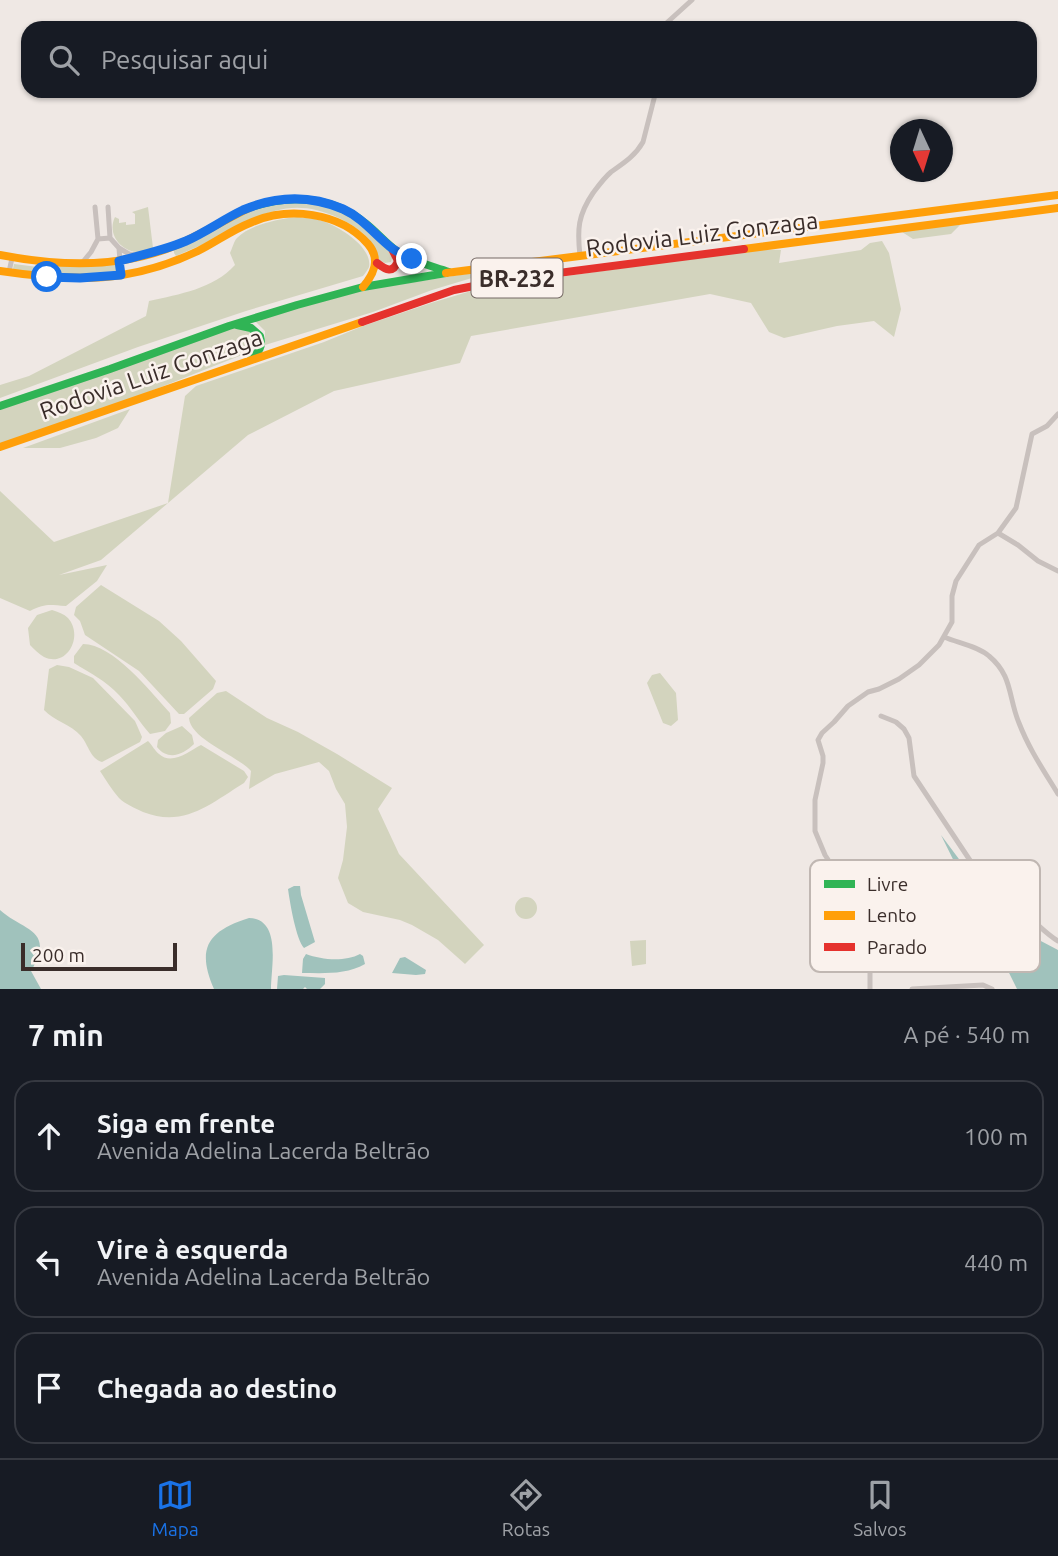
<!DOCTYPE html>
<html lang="pt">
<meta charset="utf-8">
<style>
:root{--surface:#171b24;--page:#242831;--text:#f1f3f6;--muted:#9ea1a6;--line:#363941;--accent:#1a73e8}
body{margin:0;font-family:Ubuntu,sans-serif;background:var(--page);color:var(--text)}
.compass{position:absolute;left:890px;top:119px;width:63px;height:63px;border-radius:50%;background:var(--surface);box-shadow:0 2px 5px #0004;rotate:176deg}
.scale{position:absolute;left:21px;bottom:18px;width:156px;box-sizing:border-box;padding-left:7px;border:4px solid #3a2d2a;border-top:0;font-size:19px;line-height:24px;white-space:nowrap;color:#3a2d2a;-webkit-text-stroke:5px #faf2ed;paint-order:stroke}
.stop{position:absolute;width:21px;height:21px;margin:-16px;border:5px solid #1a73e8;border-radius:50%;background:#fff}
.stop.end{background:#1a73e8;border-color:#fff;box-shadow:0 2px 7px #0008}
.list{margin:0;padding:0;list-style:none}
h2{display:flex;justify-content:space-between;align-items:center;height:91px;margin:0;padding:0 28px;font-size:30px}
h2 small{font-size:23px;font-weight:400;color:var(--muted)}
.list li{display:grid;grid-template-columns:46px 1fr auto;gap:21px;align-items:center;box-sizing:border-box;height:112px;margin:0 14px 14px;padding:0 14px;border:2px solid var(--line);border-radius:21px}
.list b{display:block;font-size:26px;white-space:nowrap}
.list p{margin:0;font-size:23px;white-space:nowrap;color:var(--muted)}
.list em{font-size:23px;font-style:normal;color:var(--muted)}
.icon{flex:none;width:38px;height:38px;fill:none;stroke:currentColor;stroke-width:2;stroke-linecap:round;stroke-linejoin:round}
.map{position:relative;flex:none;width:1058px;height:989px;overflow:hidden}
.search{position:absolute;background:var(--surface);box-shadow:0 2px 5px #0004;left:21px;right:21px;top:21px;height:77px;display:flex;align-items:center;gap:18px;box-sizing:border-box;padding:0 24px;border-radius:21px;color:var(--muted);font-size:26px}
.sheet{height:469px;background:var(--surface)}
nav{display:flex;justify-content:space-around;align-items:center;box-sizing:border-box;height:98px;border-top:2px solid var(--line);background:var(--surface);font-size:19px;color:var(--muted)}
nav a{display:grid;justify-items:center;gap:4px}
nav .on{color:var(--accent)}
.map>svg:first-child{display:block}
</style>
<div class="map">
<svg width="1058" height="989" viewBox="0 0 1058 989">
<rect width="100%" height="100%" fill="#efe8e4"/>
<path fill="#d3d4be" d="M283 200 325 203 362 222 393 254 391 262 385 263 379 260C377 255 376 249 373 245 366 233 351 224 339 218 294 197 266 211 226 233 210 241 193 249 176 256L174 253V249L240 214Z
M148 207 153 248C149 250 146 251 142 252 123 254 106 235 115 217L119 219V223L126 222V225L135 224V214L132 212Z
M297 217C304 218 312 218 319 220 335 224 373 246 369 267 368 269 365 274 363 276L246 311 138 347 0 398V385L29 376 146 316 149 301C180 294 213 289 235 265L230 253C232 249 234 241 237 238 251 224 279 219 297 217Z
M964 221 951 234 913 239 899 230Z
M882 241 889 253 901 309 894 337 874 321 837 326 784 338 769 332 751 303 710 294 471 336 460 363 334 391 248 435 101 560 59 575 107 565 97 581 66 606C49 605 46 603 30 611L0 598V491L54 542 168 503 185 396 196 386 324 342 363 326 431 303 481 288 759 249 781 250 779 263 861 250 870 243Z
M14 264 46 268 48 266 118 264V271L81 274 76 276 14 271 13 269Z
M505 268 432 290 373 312 265 345V331L254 320 363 290Z
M236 326 247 327C256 337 260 345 247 353L50 431 0 447V405Z
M130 409 118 428 96 438 60 448H23Z
M101 585 159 621 181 641 216 681 213 689 184 714H179L139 671 85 635 80 621 74 615 76 607Z
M52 610C58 612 64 614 68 618 84 636 67 668 44 657 39 654 34 649 30 645L28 628 37 615Z
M83 644C113 644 150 691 170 713L171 723 165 731 150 734C139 722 131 707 119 695 106 681 90 673 74 663V656Z
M57 665 69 667 93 678 135 721 142 737 140 742 102 762C90 758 89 746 81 736 71 724 54 721 44 710L49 669Z
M660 673 676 693 678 720 671 726 663 723 647 683 652 675Z
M226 691 267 718 298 732 337 754 392 788 378 809 399 854 484 945 465 964 438 940 412 925 400 920 363 912 348 903 338 878 343 860 347 827 345 804 336 789 329 771 319 762 275 774 249 789 251 771C238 756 190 739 189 718L217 693Z
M182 726 192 735 194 744C183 755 168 761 157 747L158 740 166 733Z
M148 741C152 745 155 751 159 754 172 766 189 751 201 745L244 771 248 777 244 783C210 804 184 828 143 812 135 808 125 804 119 798 112 790 106 780 100 771Z
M515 908a11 11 0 1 1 22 0a11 11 0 1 1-22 0Z
M646 940V964L632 966 630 941Z"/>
<path fill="#a0c2bc" d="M941 835 988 898 1039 940 1058 950V989H1017Z
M294 886H300L301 895 315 942 304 948C296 939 290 903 288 889Z
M0 910C23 931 56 929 31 971L41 989H0Z
M249 918C282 919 271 967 271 989H214C196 948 208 931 249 918Z
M306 954C322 960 345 962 360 954L363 956 365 964C346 975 323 973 302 973L303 959Z
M405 957 426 970 425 974 416 975 392 973 400 958Z
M284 975 325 978V984L320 989H307L305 987 303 989H277L278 976Z"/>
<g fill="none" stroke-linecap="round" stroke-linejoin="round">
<path stroke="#c8c0bd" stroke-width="5" d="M661 28 692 0
M95 207 98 239
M108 207 110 238
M119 248 129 254 136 255
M580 256C577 229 578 215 593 193 599 185 604 178 611 172 624 163 635 156 643 142L656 91
M82 263 91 252 98 239 110 238 119 248 121 275
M9 272 12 258
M998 533 1018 545 1038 561 1058 571
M944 637C958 643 978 646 989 656 1013 676 1008 697 1019 723 1029 749 1044 771 1058 794
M881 716 896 722 904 729 909 738 914 776 989 889C1000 901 1014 906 1027 916 1038 924 1046 934 1058 941
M870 989V969L857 907 849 892 825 855 815 831V800L823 763V756L818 740 822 733 834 722 848 706 868 692 879 689 899 679 919 665 939 645 952 622V596L956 581 979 545 998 533 1016 508 1032 434 1047 426 1058 414
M912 989 983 985 992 989"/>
<path stroke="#30b455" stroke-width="8" d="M251 207C290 194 332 196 365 223 377 232 386 244 398 252 413 262 432 266 449 272
M237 325 251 328 260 336C263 347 259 352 251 358
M0 406 110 369 229 326 297 305 363 287 446 273"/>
<path stroke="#ff9f0a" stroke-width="8" d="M744 249 1058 208
M0 255C57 266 119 269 174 246 201 235 225 219 251 207
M0 271C40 277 82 281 122 275 148 271 175 262 198 251 216 242 232 230 250 223 288 206 340 212 368 244 381 259 374 274 363 287
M446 273 1058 195
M0 447 362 322"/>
<path stroke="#e5322d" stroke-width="8" d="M377 263C386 270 393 274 398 261L392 249
M362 322 454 290 504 280 744 249"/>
</g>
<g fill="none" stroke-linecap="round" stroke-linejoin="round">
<path stroke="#1a73e8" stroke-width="9" d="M47 277 80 278 121 275 119 261C142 255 165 250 186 241 206 232 224 219 243 210 276 196 310 195 343 209 363 218 376 236 393 249 399 253 406 256 412 259"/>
</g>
<g text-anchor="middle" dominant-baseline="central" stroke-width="5" stroke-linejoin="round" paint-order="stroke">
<rect fill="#faf2ed" stroke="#746864" stroke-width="2" x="471.5" y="258.5" width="91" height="39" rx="5"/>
<g font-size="23" font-weight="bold" fill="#3a2d2a">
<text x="517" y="278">BR-232</text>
</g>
<g font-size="24" fill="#3a2d2a" stroke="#faf2ed">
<text transform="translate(702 234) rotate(-7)">Rodovia Luiz Gonzaga</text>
<text transform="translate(151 374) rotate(-19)">Rodovia Luiz Gonzaga</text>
</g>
</g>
<rect x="810" y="860" width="230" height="112" rx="10" fill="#faf2ed" stroke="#c0b7b2" stroke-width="2"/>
<rect x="824" y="880" width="31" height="8" fill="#30b455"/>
<rect x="824" y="911" width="31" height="9" fill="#ff9f0a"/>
<rect x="824" y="943" width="31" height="8" fill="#e5322d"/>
<g font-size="19" fill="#3a2d2a">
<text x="867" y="891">Livre</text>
<text x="867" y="922">Lento</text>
<text x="867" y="954">Parado</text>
</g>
</svg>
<svg class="compass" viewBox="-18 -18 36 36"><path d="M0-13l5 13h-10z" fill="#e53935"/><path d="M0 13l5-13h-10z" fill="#9ea1a6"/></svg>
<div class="scale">200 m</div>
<div class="stop" style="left:47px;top:277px"></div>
<div class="stop end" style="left:412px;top:259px"></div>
<div class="search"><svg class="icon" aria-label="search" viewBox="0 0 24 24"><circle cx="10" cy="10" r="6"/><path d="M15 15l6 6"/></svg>Pesquisar aqui</div>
</div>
<section class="sheet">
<h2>7 min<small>A pé · 540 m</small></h2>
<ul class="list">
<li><svg class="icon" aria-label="ahead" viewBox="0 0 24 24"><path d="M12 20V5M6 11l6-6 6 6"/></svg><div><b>Siga em frente</b><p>Avenida Adelina Lacerda Beltrão</p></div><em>100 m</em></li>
<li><svg class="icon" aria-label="left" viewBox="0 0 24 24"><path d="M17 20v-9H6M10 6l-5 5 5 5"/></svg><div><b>Vire à esquerda</b><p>Avenida Adelina Lacerda Beltrão</p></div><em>440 m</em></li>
<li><svg class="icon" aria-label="arrive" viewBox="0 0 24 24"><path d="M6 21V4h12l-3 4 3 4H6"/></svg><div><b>Chegada ao destino</b></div></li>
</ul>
</section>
<nav>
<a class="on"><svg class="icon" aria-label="map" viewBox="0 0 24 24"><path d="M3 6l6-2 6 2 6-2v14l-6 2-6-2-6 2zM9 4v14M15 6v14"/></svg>Mapa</a>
<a><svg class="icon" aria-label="directions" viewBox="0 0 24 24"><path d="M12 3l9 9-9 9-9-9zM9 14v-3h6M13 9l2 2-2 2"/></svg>Rotas</a>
<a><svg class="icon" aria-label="saved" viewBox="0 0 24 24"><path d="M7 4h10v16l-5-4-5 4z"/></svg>Salvos</a>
</nav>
